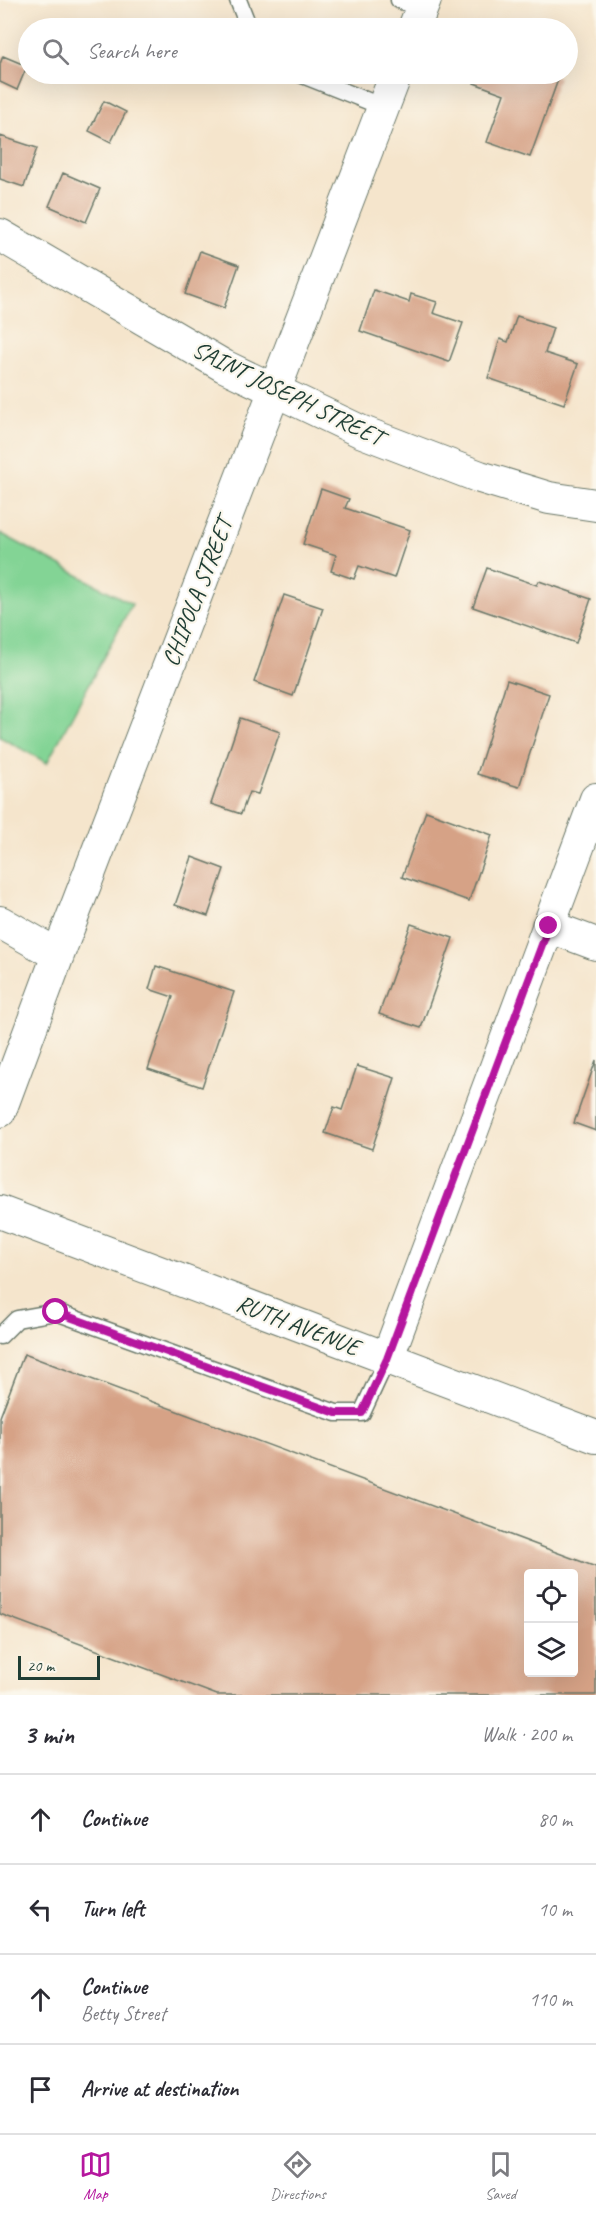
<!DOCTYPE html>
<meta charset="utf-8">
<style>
:root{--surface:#fff;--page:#f2f2f3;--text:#2b2b33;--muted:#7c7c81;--line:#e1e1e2;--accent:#b5179e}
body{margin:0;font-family:Caveat,sans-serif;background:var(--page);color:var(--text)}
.controls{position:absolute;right:18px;bottom:18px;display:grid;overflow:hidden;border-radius:6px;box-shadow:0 6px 24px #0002}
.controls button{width:54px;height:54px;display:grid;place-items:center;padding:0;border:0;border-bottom:2px solid var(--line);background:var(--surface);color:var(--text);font:30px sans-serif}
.scale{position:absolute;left:18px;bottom:15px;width:82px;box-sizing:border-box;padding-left:6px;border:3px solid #1f3d34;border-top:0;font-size:16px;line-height:21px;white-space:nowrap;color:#1f3d34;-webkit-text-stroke:4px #fbf7ec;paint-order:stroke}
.stop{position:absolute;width:18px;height:18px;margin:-14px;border:4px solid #b5179e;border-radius:50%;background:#fff}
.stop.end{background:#b5179e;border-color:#fff;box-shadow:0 2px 6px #0008}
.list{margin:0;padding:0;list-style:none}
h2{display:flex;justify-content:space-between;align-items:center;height:78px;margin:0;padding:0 24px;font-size:26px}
h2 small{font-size:20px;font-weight:400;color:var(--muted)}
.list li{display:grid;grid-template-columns:39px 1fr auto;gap:18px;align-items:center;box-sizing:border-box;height:90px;padding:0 24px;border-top:2px solid var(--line)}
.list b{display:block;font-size:22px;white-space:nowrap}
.list p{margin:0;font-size:20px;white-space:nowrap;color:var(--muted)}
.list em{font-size:20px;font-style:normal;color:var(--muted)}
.icon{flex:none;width:33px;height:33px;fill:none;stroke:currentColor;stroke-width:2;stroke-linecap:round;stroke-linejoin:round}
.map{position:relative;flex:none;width:596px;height:1695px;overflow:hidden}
.search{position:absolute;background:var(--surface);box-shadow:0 6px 24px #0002;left:18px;right:18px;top:18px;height:66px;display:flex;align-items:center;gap:15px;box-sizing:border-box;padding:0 21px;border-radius:33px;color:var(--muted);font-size:22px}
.sheet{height:438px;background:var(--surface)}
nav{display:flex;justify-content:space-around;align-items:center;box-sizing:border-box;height:84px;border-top:2px solid var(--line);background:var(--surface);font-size:16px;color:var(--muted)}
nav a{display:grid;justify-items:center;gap:3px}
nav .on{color:var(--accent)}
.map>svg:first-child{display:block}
</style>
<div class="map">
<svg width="596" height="1695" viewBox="0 0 596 1695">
<rect width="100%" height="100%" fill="#fbf7ec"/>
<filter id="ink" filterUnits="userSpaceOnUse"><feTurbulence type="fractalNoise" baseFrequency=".0167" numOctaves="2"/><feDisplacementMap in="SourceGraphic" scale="12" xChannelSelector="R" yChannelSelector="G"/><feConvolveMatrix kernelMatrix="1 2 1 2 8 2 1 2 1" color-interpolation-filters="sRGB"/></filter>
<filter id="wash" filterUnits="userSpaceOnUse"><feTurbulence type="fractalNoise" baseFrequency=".008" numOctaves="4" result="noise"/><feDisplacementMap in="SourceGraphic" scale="24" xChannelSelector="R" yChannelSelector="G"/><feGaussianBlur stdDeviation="1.35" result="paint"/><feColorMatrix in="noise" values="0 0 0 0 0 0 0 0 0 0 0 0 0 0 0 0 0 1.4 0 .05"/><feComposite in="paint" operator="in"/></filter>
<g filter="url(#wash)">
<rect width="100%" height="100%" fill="#f5e5cc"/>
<path fill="#83d495" stroke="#518864" stroke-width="1.5" d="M0 533 132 604 47 763 0 737Z"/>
<g id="blocks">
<path fill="#d6a286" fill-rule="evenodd" d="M3 56 27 66 17 90 0 82V64Z
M478 74H549L559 77 530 157 487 142 504 94 474 83Z
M104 101 126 112 111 142 89 131Z
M0 136 37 148 24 187 0 179Z
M63 173 100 189 86 222 49 206Z
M200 251 239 265 224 308 185 294Z
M374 290 409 302 411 294 437 302 433 313 463 323 449 362 360 331Z
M517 316 553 328 545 353 578 364 564 404 488 378 500 339 508 342Z
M321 489 349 499 345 508 410 530 394 578 359 566 354 579 331 571 336 555 303 544Z
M487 568 537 585 539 581 591 599 576 643 473 607Z
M284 595 323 608 293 696 254 682Z
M507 680 549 694 519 787 477 774Z
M240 718 280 732 258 794 249 792 241 814 211 804Z
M426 811 492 835 469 901 402 877Z
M192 857 224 869 208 916 175 905Z
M411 924 453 938 421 1028 379 1014Z
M156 966 234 992 202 1087 148 1069 173 997 149 989Z
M596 1060V1131L574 1123Z
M357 1066 395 1078 372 1149 325 1133 334 1107 342 1110Z
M24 1354 596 1567V1695H217L0 1614V1417ZM528 1574H574V1672H528Z"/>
</g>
</g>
<g filter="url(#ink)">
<use href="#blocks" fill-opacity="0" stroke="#6a7869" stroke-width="1.5"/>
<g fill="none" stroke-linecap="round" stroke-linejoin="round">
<g stroke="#6a7869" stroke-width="19">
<path id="lane" d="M238 0 249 28
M399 0 422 9
M300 74 383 107
M0 1336 17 1319 56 1312 336 1413H362L387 1359"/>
</g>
<g stroke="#6a7869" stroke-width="34">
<path id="street" d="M414 28 425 0
M0 235 224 366 360 431 480 477 549 498 596 505
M0 922 58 955
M548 926 596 944
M0 1111 58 955 396 74
M0 1212 596 1437
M387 1359 596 799"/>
</g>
<use href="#lane" stroke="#fff" stroke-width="16"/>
<use href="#street" stroke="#fff" stroke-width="32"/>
</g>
</g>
<g fill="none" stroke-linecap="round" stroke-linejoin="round" filter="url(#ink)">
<path stroke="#b5179e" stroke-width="8" d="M56 1312 336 1413H362L387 1359 549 926"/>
</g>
<g text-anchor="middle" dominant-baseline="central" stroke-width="4.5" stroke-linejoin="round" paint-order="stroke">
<g font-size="24" fill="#1f3d34" stroke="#fbf7ec">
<text transform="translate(288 393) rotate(26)">SAINT JOSEPH STREET</text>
<text transform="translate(197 592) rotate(-69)">CHIPOLA STREET</text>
<text transform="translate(298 1325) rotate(21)">RUTH AVENUE</text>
</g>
</g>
</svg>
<div class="controls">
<button><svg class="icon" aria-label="locate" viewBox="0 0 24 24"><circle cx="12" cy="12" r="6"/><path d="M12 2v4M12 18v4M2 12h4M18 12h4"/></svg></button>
<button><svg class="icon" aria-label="layers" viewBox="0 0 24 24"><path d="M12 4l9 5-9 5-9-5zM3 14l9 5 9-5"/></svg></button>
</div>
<div class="scale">20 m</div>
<div class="stop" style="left:56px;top:1312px"></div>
<div class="stop end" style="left:549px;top:926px"></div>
<div class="search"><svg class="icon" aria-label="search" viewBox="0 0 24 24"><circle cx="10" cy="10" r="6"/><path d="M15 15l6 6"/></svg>Search here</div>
</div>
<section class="sheet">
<h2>3 min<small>Walk · 200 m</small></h2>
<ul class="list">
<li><svg class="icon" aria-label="ahead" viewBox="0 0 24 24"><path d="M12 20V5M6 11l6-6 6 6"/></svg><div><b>Continue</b></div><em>80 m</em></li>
<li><svg class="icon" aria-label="left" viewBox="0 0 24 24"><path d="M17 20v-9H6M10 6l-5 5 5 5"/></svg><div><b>Turn left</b></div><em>10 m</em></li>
<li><svg class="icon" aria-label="ahead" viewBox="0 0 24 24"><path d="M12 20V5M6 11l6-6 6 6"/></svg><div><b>Continue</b><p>Betty Street</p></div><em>110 m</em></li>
<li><svg class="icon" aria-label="arrive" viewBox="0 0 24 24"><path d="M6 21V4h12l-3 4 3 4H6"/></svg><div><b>Arrive at destination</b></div></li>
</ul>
</section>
<nav>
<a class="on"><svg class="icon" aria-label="map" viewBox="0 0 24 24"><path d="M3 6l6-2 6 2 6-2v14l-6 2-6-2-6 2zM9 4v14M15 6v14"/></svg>Map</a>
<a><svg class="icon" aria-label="directions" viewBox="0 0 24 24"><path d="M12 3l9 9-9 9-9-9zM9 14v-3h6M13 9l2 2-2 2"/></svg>Directions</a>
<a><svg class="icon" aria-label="saved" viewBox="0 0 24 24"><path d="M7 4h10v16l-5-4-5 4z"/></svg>Saved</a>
</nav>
